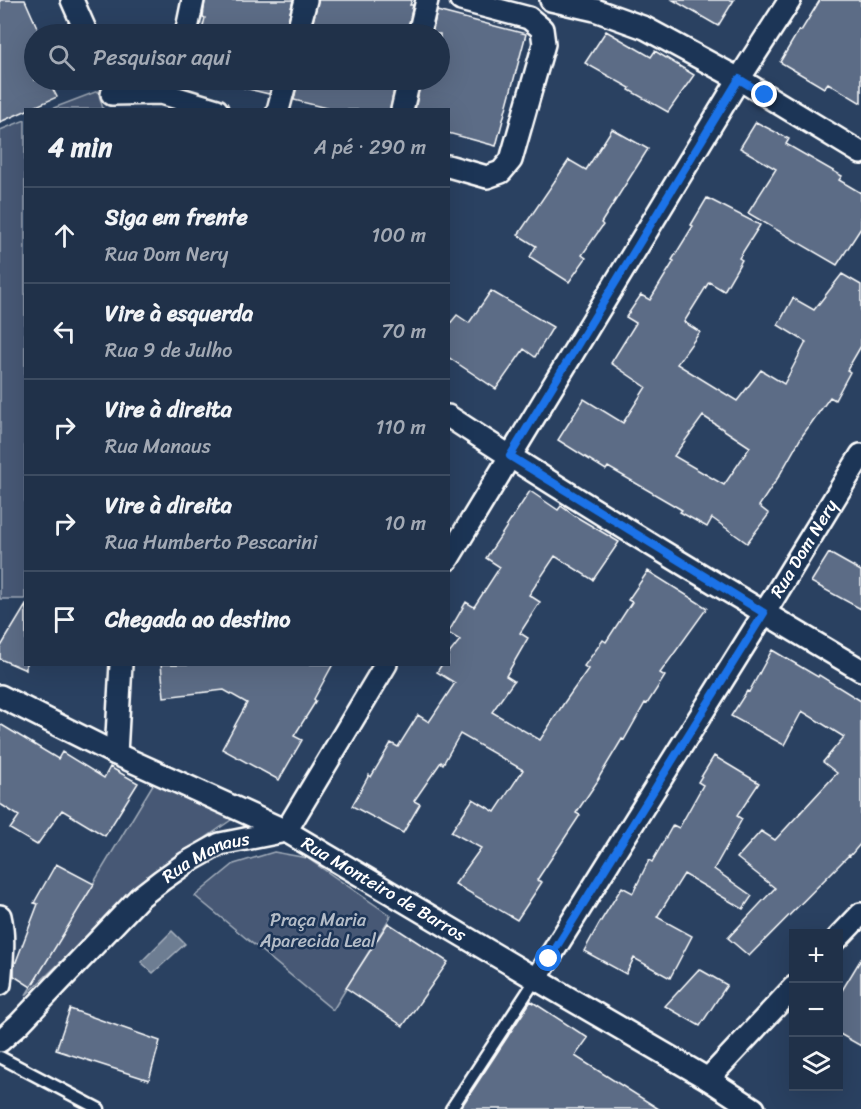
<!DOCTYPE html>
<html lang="pt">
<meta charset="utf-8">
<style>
:root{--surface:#203149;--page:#2d3d53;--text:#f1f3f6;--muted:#a2a9b4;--line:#3d4c61}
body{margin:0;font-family:Sriracha,sans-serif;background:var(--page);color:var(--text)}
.controls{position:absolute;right:18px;bottom:18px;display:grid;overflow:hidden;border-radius:0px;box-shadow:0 6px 24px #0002}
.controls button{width:54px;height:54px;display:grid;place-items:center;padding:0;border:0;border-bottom:2px solid var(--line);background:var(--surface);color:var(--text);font:30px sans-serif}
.stop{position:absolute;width:18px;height:18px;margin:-14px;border:4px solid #1a73e8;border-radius:50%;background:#fff}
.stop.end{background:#1a73e8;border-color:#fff;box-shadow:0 2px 6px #0008}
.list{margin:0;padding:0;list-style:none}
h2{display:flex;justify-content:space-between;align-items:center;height:78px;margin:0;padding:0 24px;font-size:26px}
h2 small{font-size:20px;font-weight:400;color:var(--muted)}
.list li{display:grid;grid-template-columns:39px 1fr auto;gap:18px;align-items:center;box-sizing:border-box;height:96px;padding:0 24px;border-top:2px solid var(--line)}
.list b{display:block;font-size:22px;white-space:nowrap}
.list p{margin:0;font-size:20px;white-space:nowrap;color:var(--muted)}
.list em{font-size:20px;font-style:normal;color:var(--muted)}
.icon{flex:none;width:33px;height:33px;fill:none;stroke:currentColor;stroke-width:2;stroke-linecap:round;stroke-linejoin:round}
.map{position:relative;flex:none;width:861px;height:1109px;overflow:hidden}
.search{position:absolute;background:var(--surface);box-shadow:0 6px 24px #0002;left:24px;top:24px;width:426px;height:66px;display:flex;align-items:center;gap:15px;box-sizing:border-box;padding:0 21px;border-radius:33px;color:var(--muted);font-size:22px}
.panel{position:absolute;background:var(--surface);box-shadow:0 6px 24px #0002;left:24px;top:108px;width:426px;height:558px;border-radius:0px}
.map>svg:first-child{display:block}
</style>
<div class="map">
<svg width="861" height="1109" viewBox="0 0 861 1109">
<rect width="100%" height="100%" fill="#2a4161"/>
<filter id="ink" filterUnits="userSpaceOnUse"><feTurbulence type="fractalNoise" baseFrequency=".0167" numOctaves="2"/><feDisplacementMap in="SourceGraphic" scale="12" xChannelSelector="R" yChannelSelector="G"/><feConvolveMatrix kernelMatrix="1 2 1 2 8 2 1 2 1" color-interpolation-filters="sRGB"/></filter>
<g filter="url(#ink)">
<path fill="#465975" stroke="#a2acba" stroke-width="1.5" d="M98 91 103 109H51Z
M25 120V599H0V130Z
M155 781 234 818 152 875 26 995Z
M274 852 307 858 391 916 333 1010 195 896 234 864Z"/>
<path fill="#6d7d92" stroke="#a7b1be" stroke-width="1.5" d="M172 931 185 944 153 973 141 962Z"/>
<path fill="#5b6c86" stroke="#fff" stroke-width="1.5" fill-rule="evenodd" d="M0 0H25L40 34H34V80H48L57 97 0 122Z
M205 0H293L285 34H201L205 18 203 17Z
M318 0H412L410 5H413L407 34H310Z
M673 0H734L718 26Z
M820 0H861V103L828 83 824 88 780 62 799 30 801 31Z
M437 11 526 34 496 146 448 133V110H415L421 80H440V34H432Z
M606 31 651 57 655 51 694 75 668 112 629 90 630 88 585 63Z
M244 80H273L269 94 244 88Z
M298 80H396L390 110H334L294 100Z
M756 122 789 139 786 144 842 176 839 180 861 193V228L837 265 748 213 776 169 740 148Z
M612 129 648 149 601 223 603 225 582 255 586 258 569 282 530 257 536 246 518 235 569 160 586 170Z
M707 198 760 225 739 258 742 260 724 291 709 282 684 322 700 332 677 364 737 401 761 370 784 384 806 342 778 325 793 298 814 310 842 274 861 285V346L847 370 850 372 835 400 830 397 802 436 779 476 759 506 769 514 747 543 712 518 707 527 680 512 682 510 608 467 606 470 558 440 584 399 623 423 646 387 611 363 636 323 626 317 641 295 650 300 674 261 672 260 693 226 691 225ZM703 416 750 447 724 485 674 456Z
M491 291 553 327 535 357 524 349 496 389 448 357V326L457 315 469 323Z
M530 491 558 510 561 506 575 516 619 542 593 580 555 556 529 595 540 602 520 633 528 638 506 676 514 681 492 712 540 740 564 703 588 669 584 666 603 640 606 642 632 602 628 600 648 571 707 608 660 673 665 676 647 704 645 703 624 740 622 739 598 779H599L576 813 580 815 537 880 542 882 517 920 455 884 481 848 451 832 473 799 495 812 523 770 460 734 443 764 441 762 414 801 420 804 403 833 352 806 369 775 371 777 391 743 398 747 418 715 429 722 455 683 437 672 442 664H448V655L460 640 448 633 466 602 474 607 500 567 486 558Z
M829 553 861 571V609L811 582Z
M26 605V670L0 659V648Z
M772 650 818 677 819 675 861 701V843L850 856 849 855 749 956 728 938 775 888 737 858 761 831 775 840 837 773 823 762 844 737 802 711 784 745 731 716 747 691 749 692Z
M161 664H333L314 699 316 701 294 736 302 740 279 780 222 749 247 703 224 690 164 697Z
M0 724 58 759 62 752 104 778 110 767 138 783 105 836 62 810 37 845 10 829 19 816 0 804Z
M714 756 759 783 737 816 742 819 714 869 752 896 743 909 684 874 657 917 692 936 670 978 634 958 626 974 584 951 599 924 622 887 633 893 649 860 652 862 673 825 679 828 703 785 698 782Z
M56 864 94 884 31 987 14 976V967L38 904 34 903Z
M388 923 448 962 403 1026 346 988Z
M861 959V1046L838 1033V997Z
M699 969 727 985 700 1026 665 1006Z
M531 1001 588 1038 575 1056 659 1109H460Z
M70 1009 160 1041 149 1080 56 1050Z"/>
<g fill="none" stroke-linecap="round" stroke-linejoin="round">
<g stroke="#fff" stroke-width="15">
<path id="service" d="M0 1057 99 1109
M451 1109 536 979"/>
</g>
<g stroke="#fff" stroke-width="26">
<g id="minor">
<path d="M72 0 87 34"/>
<path d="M551 0 595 10 645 28 739 79 861 153"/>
<path d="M186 34 193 0"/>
<path d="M297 34 306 0"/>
<path d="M419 34 427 0"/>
<path d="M112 94 161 93 217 110"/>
<path d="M278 110 286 80"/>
<path d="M402 110 409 80"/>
<path d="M448 166 487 177 501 172 511 160 544 44 542 29 529 18 461 0"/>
<path d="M448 416C583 505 722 588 861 670"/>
<path d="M448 559 739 79 790 0"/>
<path id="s1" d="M0 696 116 754 286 831 536 979 708 1079 754 1109"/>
<path d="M116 754 121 664"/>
<path d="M0 916C5 938 2 961 0 984"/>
<path d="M838 938 861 914"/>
<path id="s2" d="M536 979 757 625 861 455"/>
<path id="s3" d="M0 1041 19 1024 140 897 162 880 186 863 220 844 286 831 386 664"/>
<path d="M708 1079 794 987"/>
</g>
</g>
<use href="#service" stroke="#1d3557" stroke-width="10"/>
<use href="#minor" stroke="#1d3557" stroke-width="21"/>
</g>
</g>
<g fill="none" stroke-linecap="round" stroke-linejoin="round" filter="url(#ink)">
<path stroke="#1a73e8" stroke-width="8" d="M549 959 764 613 510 456 739 79 765 95"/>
</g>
<g text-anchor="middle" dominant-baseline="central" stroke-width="5" stroke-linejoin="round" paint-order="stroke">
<g font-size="18" fill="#fff" stroke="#1d3557">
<text stroke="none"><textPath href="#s2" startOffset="507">Rua Dom Nery</textPath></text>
<text stroke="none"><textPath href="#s3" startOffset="279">Rua Manaus</textPath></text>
<text stroke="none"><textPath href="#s1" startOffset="430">Rua Monteiro de Barros</textPath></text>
</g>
<g font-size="18" fill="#b5bdc8" stroke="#1d3557">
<text x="318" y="920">Praça Maria<tspan x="318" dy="21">Aparecida Leal</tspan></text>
</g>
</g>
</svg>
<div class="controls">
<button>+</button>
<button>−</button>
<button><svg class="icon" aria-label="layers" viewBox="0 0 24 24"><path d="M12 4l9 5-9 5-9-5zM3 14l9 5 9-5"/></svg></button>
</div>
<div class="stop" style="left:549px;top:959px"></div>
<div class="stop end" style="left:765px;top:95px"></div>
<div class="search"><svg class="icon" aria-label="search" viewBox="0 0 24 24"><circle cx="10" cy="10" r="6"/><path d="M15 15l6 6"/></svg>Pesquisar aqui</div>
<section class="panel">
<h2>4 min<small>A pé · 290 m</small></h2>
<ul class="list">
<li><svg class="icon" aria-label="ahead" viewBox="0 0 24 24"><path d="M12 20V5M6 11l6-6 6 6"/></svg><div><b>Siga em frente</b><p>Rua Dom Nery</p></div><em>100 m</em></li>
<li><svg class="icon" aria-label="left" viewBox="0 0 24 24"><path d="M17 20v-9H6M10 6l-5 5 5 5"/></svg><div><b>Vire à esquerda</b><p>Rua 9 de Julho</p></div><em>70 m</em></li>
<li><svg class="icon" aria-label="right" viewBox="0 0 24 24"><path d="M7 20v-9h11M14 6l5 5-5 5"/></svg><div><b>Vire à direita</b><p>Rua Manaus</p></div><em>110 m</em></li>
<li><svg class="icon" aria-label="right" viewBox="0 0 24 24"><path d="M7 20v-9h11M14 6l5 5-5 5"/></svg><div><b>Vire à direita</b><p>Rua Humberto Pescarini</p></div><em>10 m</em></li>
<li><svg class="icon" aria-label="arrive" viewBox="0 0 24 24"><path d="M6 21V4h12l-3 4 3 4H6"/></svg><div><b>Chegada ao destino</b></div></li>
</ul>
</section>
</div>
